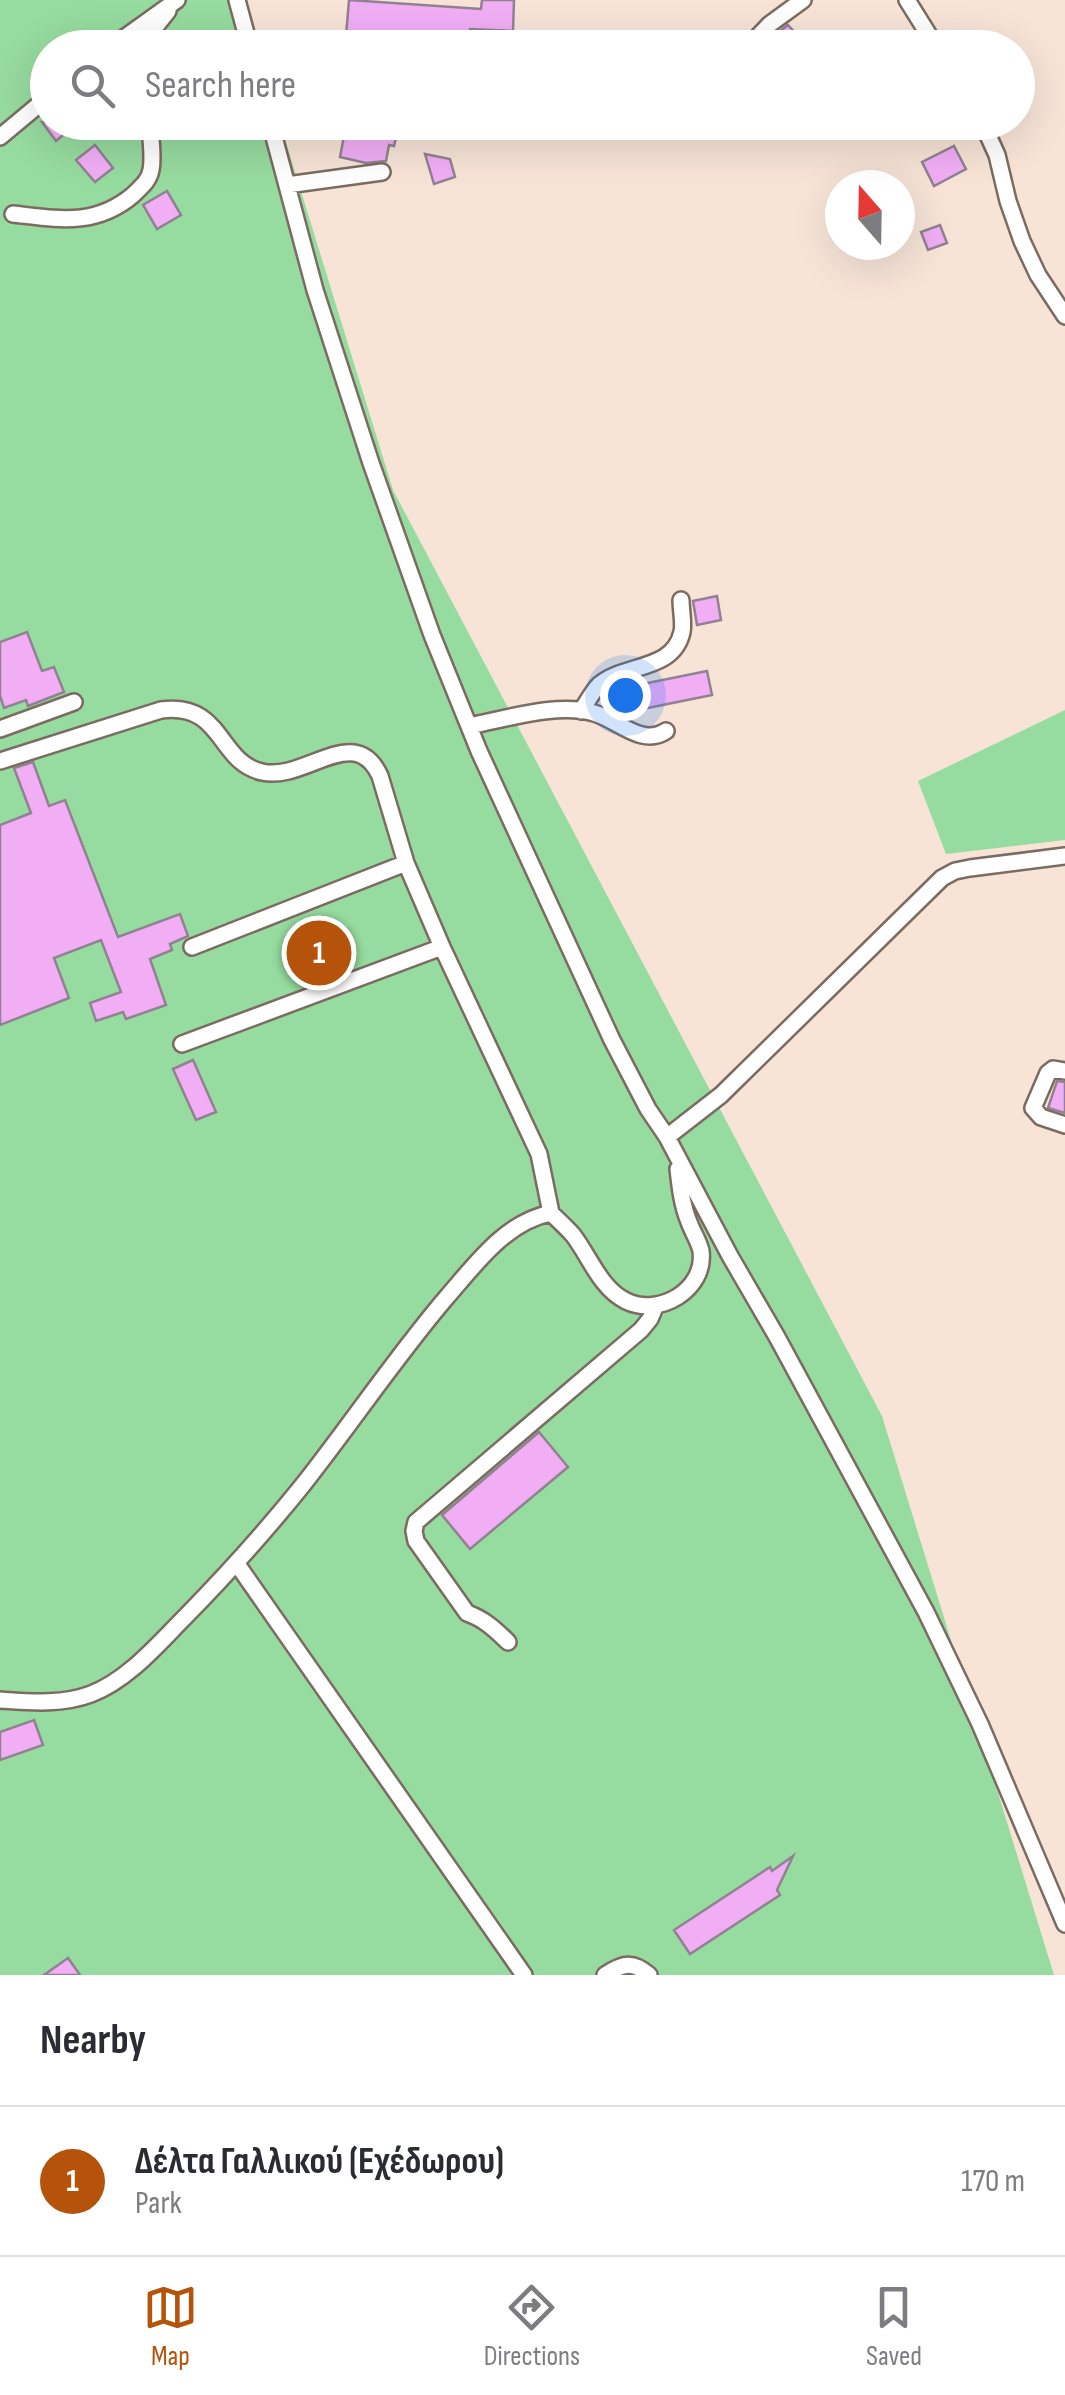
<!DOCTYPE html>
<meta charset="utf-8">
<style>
:root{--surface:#fff;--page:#f2f2f3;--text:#2b2b33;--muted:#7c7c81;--line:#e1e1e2;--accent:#b45309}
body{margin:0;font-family:"Sofia Sans Condensed",sans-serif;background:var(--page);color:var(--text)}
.compass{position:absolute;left:825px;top:170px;width:90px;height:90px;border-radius:50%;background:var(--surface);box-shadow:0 10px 40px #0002;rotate:340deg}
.you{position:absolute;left:625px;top:695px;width:35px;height:35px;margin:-25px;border:8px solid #fff;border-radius:50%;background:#1a73e8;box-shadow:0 0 0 15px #1a73e833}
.badge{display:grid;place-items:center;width:65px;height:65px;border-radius:50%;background:var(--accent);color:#fff;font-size:32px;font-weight:700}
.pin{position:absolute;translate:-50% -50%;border:5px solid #fff;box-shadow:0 2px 10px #0006}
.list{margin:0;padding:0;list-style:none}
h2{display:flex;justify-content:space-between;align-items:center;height:130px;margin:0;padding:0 40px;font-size:42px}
h2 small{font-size:32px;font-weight:400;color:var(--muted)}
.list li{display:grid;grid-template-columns:65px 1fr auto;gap:30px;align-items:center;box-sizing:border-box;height:150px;padding:0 40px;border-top:2px solid var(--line)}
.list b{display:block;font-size:38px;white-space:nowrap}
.list p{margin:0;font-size:32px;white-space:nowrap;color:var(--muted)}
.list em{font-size:32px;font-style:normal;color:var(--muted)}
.icon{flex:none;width:55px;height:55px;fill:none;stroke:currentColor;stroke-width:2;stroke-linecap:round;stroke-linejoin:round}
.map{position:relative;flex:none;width:1065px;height:1975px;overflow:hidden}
.search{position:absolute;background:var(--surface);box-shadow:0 10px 40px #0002;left:30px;right:30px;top:30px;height:110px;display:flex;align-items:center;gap:25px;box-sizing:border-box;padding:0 35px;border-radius:55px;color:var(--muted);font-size:38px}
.sheet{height:280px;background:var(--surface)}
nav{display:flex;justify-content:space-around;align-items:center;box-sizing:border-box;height:140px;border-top:2px solid var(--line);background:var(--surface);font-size:28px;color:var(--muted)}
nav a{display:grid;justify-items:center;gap:5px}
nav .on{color:var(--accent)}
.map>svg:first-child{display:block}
</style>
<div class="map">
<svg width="1065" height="1975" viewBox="0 0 1065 1975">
<rect width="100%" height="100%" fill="#f7e4d7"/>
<path fill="#96db9f" d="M0 0H243L257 47 48 48V122L280 123 393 490 882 1416 1054 1975H0Z
M1065 710V840L946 854 918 781Z"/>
<path fill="#f1aef5" stroke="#908290" stroke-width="2.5" d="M349 0 481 9 482 0H514L513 31 470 29 469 37 414 32 413 48H345Z
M788 25 809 48H763L780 31Z
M42 122H79L56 141Z
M338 122H367L398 129 394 146 389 145 386 161 366 163 340 157 344 136 336 134Z
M95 145 113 168 95 182 76 160Z
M954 146 966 169 934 186 922 162Z
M425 154 450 159 455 177 434 184Z
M167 191 181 215 157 229 143 205Z
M940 225 947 243 928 250 921 232Z
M717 596 721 620 697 625 693 601Z
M27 632 42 671 54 667 64 692 28 706 26 700 4 708 0 696V642Z
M707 671 712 695 633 711 628 687Z
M33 762 49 806 65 800 118 937 180 914 188 936 170 944 172 950 150 959 166 1005 126 1019 123 1012 96 1021 90 1003 121 992 101 940 54 958 69 998 0 1025V825L31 813 14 768Z
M193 1060 216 1112 196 1120 173 1069Z
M1057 1081 1065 1082V1113L1048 1108Z
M539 1432 568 1467 470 1549 442 1515Z
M34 1720 43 1745 0 1760V1732Z
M793 1856 777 1890 780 1895 690 1954 674 1930 770 1867 772 1871Z
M68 1958 80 1975H44Z"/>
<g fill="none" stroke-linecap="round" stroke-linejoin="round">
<g stroke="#7c6b60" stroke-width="20">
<path id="minor" d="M237 0 250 48
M907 0 937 48
M110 48 177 0
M145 48 148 36 168 11
M747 48 770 24 803 0
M270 122 315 290 371 463 432 635 479 751 612 1040 648 1109 667 1137 730 1256 777 1337 926 1612 980 1724 1065 1924
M982 122 997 155 1008 201 1022 241 1038 275 1065 316
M0 137 48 97
M287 185 382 172
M13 214C58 219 95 227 133 195 141 187 149 181 151 170 154 155 150 138 150 122
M581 711C587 703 592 692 599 685 624 663 673 672 682 632 684 623 681 610 681 600
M469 726C506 719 558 702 594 713 618 720 642 747 666 731
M0 729 74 702
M0 761 161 710C224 702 217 762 262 772 305 782 355 721 380 776L406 863 442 947 539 1154 551 1213
M192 947 406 863
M182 1044 442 947
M1065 1071 1053 1069 1048 1073 1033 1108 1041 1117 1065 1125
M667 1137 721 1095 942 878 955 871 970 868 1065 856
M237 1564 524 1975
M508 1642C495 1629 484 1619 467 1613L416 1541 414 1531 416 1522 641 1330 650 1319 655 1307
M0 1700C30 1702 62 1705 91 1694 128 1680 158 1644 185 1617 226 1575 265 1532 302 1486 351 1424 395 1358 446 1298 475 1265 505 1222 551 1213 558 1220 566 1227 573 1235 590 1257 600 1288 626 1301 659 1317 706 1290 701 1251 699 1241 692 1231 689 1222 682 1205 680 1187 678 1169
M605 1975C623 1963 633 1961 649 1975"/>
</g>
<use href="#minor" stroke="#fff" stroke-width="15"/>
</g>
</svg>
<svg class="compass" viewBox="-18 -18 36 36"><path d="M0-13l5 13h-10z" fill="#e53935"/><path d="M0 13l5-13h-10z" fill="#7c7c81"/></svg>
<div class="you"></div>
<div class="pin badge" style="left:319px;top:953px">1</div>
<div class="search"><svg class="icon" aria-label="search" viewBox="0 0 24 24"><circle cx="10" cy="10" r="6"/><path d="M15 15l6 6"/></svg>Search here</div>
</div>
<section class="sheet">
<h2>Nearby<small></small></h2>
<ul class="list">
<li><span class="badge">1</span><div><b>Δέλτα Γαλλικού (Εχέδωρου)</b><p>Park</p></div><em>170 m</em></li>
</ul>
</section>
<nav>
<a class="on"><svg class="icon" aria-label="map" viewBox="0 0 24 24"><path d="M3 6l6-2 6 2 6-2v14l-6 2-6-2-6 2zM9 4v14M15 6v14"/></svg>Map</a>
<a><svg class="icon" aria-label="directions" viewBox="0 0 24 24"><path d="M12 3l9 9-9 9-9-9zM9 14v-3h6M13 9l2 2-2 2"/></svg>Directions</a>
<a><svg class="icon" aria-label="saved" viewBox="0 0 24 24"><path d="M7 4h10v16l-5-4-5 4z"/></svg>Saved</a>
</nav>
